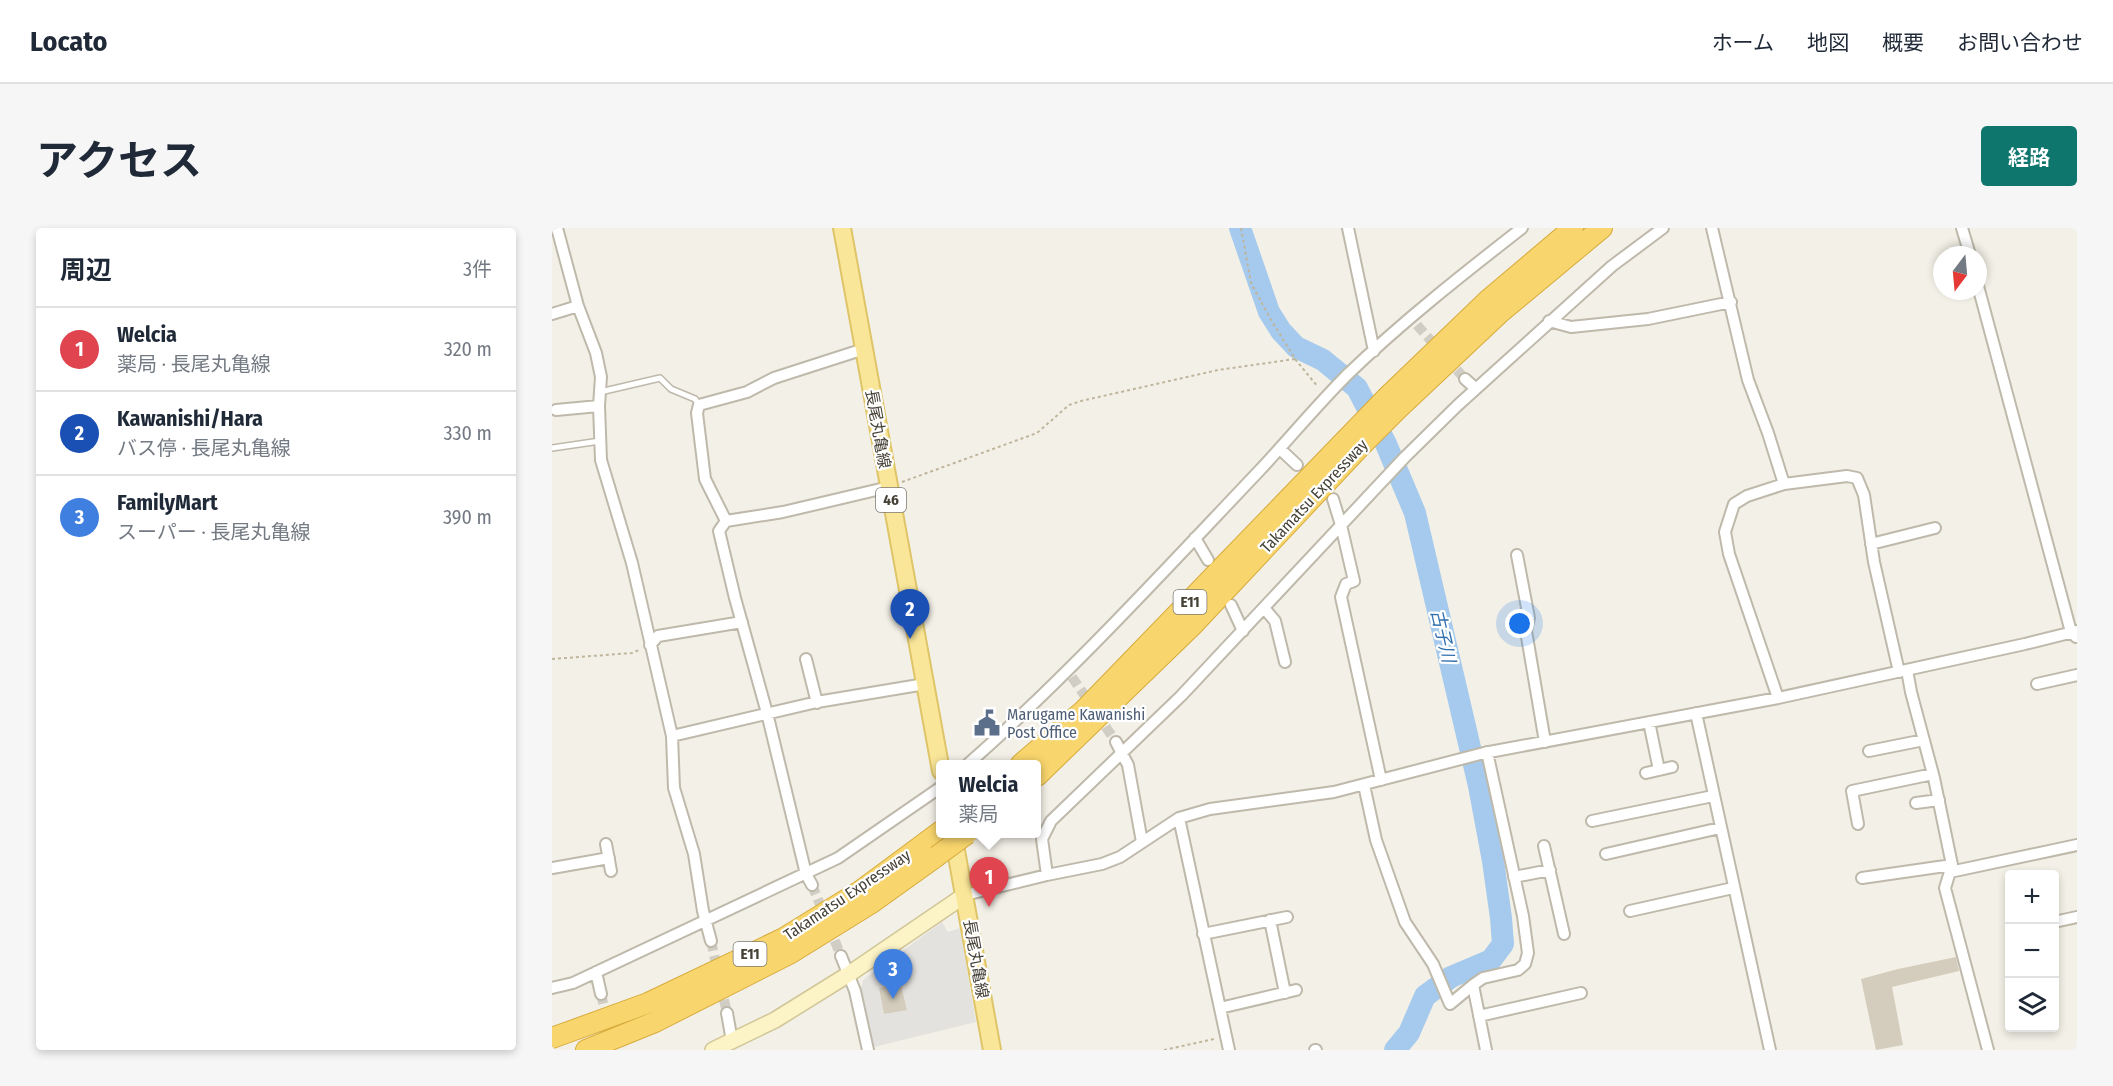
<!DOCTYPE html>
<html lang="ja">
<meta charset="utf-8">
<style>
:root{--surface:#fff;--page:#f6f6f7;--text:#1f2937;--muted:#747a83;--line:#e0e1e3;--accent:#0f766e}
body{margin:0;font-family:"Fira Sans Condensed","Noto Sans JP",sans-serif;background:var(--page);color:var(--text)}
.controls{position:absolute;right:18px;bottom:18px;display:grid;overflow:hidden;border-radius:6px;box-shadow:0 3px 9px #0003}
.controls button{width:54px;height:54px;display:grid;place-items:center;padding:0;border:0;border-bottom:2px solid var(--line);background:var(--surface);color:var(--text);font:30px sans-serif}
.compass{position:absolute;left:1381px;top:18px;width:54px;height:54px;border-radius:50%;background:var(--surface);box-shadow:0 3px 9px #0003;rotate:196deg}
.you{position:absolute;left:968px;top:396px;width:21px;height:21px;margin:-15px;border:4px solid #fff;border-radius:50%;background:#1a73e8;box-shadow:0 0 0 9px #1a73e833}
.badge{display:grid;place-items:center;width:39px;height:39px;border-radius:50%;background:var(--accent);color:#fff;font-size:20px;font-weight:700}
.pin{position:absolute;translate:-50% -50px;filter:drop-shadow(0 2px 3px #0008)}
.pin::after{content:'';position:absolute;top:32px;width:21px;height:18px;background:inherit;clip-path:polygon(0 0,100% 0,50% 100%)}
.popup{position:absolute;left:384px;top:532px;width:105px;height:78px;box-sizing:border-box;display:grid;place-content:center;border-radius:6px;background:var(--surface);filter:drop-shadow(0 2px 4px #0005);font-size:20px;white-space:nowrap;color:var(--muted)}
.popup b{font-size:22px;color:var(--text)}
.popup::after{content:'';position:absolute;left:50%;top:100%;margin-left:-12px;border:12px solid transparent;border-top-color:var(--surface)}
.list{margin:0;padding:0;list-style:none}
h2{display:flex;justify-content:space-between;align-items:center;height:78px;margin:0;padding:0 24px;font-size:26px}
h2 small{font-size:20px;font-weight:400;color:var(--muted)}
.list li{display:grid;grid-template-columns:39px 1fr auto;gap:18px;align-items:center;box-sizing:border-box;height:84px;padding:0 24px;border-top:2px solid var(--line)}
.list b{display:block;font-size:22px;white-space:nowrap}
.list p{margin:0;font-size:20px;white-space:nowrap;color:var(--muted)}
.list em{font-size:20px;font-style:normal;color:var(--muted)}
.icon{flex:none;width:33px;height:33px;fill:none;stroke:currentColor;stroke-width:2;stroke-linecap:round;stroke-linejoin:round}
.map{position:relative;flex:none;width:1525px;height:822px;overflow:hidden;border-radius:6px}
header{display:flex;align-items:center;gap:36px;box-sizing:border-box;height:84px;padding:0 30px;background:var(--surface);border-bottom:2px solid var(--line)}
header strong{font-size:28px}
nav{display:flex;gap:33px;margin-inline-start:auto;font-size:21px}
.intro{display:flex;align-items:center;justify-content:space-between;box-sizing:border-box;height:144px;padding:0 36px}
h1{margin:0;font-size:42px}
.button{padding:15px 27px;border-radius:6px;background:var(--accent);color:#fff;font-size:21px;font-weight:700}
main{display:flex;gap:36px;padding:0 36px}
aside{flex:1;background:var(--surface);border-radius:6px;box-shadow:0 3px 9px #0003}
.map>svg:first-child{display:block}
</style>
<header>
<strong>Locato</strong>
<nav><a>ホーム</a><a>地図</a><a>概要</a><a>お問い合わせ</a></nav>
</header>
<div class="intro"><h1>アクセス</h1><a class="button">経路</a></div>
<main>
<aside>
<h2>周辺<small>3件</small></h2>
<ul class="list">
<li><span class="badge" style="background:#e0444e">1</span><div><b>Welcia</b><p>薬局 · 長尾丸亀線</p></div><em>320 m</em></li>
<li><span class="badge" style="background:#1a4fb4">2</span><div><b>Kawanishi/Hara</b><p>バス停 · 長尾丸亀線</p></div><em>330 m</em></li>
<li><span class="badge" style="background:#3f7fe0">3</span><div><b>FamilyMart</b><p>スーパー · 長尾丸亀線</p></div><em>390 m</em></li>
</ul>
</aside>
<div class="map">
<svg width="1525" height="822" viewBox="0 0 1525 822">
<rect width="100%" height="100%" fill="#f3f0e7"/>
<path fill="#e4e2df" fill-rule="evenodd" d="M390 694 396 704 408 700 424 794 322 819 309 761 311 752ZM349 756 355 781 332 786 327 760Z"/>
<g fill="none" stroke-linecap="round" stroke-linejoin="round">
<path stroke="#a5caed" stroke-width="22" d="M688 0 717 84 729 103 744 119 771 132 805 160 834 216 863 285 927 558 941 633 949 690 951 716 939 732 899 749 873 768 857 805 843 822"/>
</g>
<path fill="#d4cdbd" d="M1404 729 1407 743 1340 759 1351 817 1324 822 1309 751 1346 741Z
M349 756 355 782 332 786 327 760Z"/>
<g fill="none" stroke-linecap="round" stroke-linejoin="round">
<path stroke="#d0cdc4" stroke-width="10" stroke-dasharray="10 5" stroke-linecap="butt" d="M865 97 913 151
M520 449 564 514
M260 657 289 728
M159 713 175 785
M49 766 62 822"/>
<g stroke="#beb9aa" stroke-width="8">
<path id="lane" d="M48 164 108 150 119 161 143 171 147 177
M0 220 48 213"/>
</g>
<g stroke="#beb9aa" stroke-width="14">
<path id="street" d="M5 0 26 78 44 125 49 149 47 178 49 232 80 335 120 508 265 474 373 456
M796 0 822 123
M1160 0 1196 152 1216 205 1232 256
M1410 0 1418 27
M1426 58 1519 404 1524 409
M0 86 26 78
M997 93 1019 99 1096 91 1179 74
M913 151 923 160
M4 182 47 178
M728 221 745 237
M781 271 789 297 802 353 794 356 789 369 829 552
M174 293 153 251 145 185 147 177 195 164 222 150 312 121
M643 310 656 332
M1319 316 1383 300
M965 327 977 390 974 403 993 514
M679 377 691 403
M712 380 723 393 733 434
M98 417 106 408 190 394
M254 431 265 475
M1355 442 1359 464 1382 550 1400 637 1393 660 1436 822
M1485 456 1525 447
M1226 470 1177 326 1173 304 1182 276 1195 268 1232 256 1295 248 1305 250 1312 267 1322 334 1347 444
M1144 485 1218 822
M1097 494 1107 542
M120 508 122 560 142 626 151 683 159 713
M564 514 576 537 590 614
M1317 523 1372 512
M416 536C519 445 612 343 707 243 737 211 765 177 796 146 850 94 911 46 970 0
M1094 545 1120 539
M812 557 824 612 853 694 881 736 898 776 921 757 934 822
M1364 575 1387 572
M627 590 677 822
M1040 593 1161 568
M1306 596 1300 563 1381 546
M54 616 59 643
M992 618 1012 706
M1054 626 1168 600
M0 640 57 630
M1398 644 1525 617
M495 647 490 611 499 593 629 468 853 229 906 177 1060 38 1111 0
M962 649 998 642
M1310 650 1400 637
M260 657 254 646 215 485 183 370 167 303 174 293 231 284 337 259
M413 667 495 647 550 636 568 629 627 590 658 581 782 564 932 525 1226 470 1473 416 1525 403
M1078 683 1181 660
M718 692 733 765
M1502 694 1525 689
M651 706 735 689
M289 728 303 763 316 822
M44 744 49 766
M921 757 931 750 966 742 973 736 976 725 971 688 935 524
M0 760 21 755 286 630 389 559
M668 780 744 762
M175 785 180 813
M927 788 1029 765
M763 822H764"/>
</g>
<g stroke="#d1c698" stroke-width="18">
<path id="secondary" d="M161 822 223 792 297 746 413 667"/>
</g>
<g stroke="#dfc569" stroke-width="20">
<path id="primary" d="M290 0 389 543
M401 606 440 822"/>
</g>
<g stroke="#d7ab3c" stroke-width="22">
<path id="highway" d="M469 536 532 482 836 168 936 72 1021 0
M485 548 642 396 810 217 847 180 949 84 1050 0
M0 810 96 775 230 711 308 663 389 603
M34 822 103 794 239 725 318 676 385 628"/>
</g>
<path stroke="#bfb59c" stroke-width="2" stroke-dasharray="3 3" stroke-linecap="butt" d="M689 0 699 55 718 90 743 131 766 159
M350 254 485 205 517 177 529 173 666 142 743 131
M0 431 80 425 87 422
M612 822 662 811"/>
<use href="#lane" stroke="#fff" stroke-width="5"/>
<use href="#street" stroke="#fff" stroke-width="10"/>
<use href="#secondary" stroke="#fcf4c7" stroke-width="15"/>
<use href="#primary" stroke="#fae699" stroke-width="16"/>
<use href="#highway" stroke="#f8d56d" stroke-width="20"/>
<g stroke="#d7ab3c" stroke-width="22" stroke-linecap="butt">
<path id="highway-bridge" d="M385 628 415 606"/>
</g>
<use href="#highway-bridge" stroke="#f8d56d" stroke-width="20"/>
</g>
<defs>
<g id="civic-bare" transform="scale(2.07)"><path d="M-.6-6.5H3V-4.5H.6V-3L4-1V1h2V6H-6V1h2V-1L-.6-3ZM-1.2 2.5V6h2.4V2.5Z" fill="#5c6f8a" stroke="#fff" stroke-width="2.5" paint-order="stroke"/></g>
</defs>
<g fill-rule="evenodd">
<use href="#civic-bare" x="435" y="495"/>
</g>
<g text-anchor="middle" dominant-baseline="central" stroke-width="4.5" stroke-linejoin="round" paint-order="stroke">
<g fill="#fff" stroke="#7e7a72" stroke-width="1.5">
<rect x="324" y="260" width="30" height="24" rx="4.5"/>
<rect x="621.5" y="362" width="33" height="24" rx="4.5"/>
<rect x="181.5" y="714" width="33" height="24" rx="4.5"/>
</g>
<g font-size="15" font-weight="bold" fill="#464136">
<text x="339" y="272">46</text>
<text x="638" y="374">E11</text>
<text x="198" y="726">E11</text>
</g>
<g font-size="16" fill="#464136" stroke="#fff">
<text transform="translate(326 201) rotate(80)">長尾丸亀線</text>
<text transform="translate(762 268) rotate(-47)">Takamatsu Expressway</text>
<text transform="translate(295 667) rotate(-34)">Takamatsu Expressway</text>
<text transform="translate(424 731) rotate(80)">長尾丸亀線</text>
</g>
<g font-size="16" fill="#4e5e75" stroke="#fff" text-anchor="start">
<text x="455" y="486">Marugame Kawanishi<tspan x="455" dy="18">Post Office</tspan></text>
</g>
<g font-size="18" font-style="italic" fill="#3370ae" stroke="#fff">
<text transform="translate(891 408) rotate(77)">古子川</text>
</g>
</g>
</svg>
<div class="controls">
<button>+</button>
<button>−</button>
<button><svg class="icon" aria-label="layers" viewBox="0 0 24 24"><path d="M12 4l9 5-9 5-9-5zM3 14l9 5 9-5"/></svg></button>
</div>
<svg class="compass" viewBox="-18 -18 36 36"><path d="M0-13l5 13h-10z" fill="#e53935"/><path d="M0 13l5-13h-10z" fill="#747a83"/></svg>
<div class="you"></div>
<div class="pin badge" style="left:437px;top:679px;background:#e0444e">1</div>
<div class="popup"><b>Welcia</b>薬局</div>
<div class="pin badge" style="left:358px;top:411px;background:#1a4fb4">2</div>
<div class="pin badge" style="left:341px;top:771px;background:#3f7fe0">3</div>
</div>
</main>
